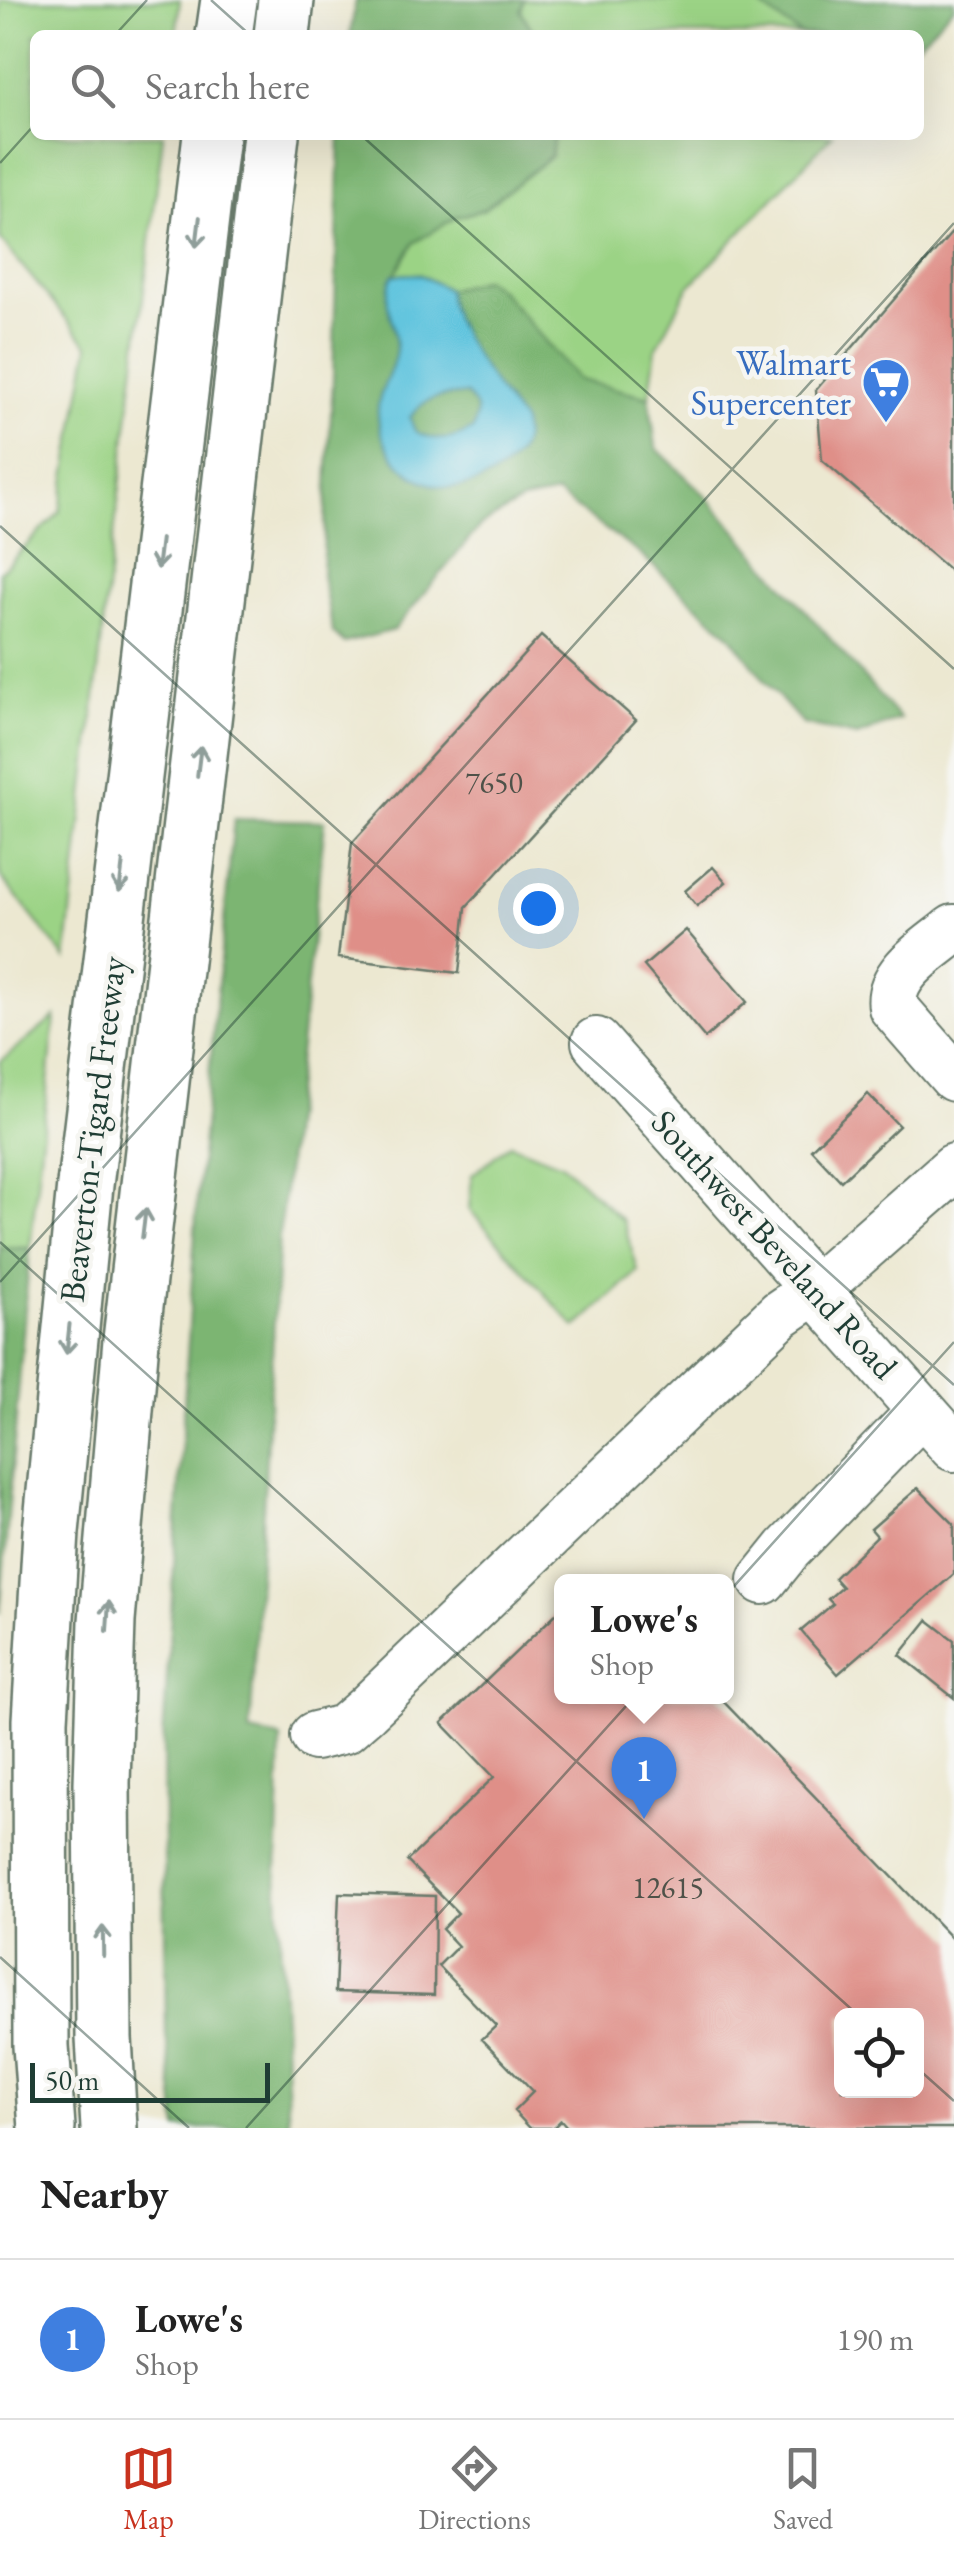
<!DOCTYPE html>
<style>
:root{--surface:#fff;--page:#f6f6f6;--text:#222;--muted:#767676;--line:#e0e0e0;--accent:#c8321e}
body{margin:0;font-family:"EB Garamond",serif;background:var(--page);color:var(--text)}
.controls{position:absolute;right:30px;bottom:30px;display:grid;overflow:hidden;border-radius:15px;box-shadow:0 10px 40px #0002}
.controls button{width:90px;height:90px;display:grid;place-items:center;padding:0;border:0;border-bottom:2px solid var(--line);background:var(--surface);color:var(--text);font:50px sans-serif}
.scale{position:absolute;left:30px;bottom:25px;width:240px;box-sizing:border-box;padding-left:10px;border:5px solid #1f3d34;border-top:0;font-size:28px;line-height:35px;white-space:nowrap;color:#1f3d34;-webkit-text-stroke:8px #f6f6f2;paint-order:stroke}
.you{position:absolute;left:538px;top:908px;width:35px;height:35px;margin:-25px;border:8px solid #fff;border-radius:50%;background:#1a73e8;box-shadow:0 0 0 15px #1a73e833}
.badge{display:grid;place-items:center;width:65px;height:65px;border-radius:50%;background:var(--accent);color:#fff;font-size:32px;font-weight:700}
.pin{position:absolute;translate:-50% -82px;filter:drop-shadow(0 2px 5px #0008)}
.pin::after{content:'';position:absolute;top:52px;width:35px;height:30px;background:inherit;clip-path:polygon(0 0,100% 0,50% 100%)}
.popup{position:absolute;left:554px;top:1574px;width:180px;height:130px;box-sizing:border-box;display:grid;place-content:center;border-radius:15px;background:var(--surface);filter:drop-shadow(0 2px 8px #0005);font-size:32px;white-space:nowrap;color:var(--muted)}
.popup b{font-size:38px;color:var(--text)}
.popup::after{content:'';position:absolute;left:50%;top:100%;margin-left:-20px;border:20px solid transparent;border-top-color:var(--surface)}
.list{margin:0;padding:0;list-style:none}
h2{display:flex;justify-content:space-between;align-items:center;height:130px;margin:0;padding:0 40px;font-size:42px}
h2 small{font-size:32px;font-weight:400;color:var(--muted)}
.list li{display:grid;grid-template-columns:65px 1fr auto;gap:30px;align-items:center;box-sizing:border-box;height:160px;padding:0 40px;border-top:2px solid var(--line)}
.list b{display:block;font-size:38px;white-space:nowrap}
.list p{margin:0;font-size:32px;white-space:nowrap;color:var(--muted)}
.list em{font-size:32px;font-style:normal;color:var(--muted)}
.icon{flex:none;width:55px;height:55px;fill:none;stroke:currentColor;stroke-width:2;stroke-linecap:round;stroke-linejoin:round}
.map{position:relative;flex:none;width:954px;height:2128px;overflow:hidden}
.search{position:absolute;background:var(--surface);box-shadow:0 10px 40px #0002;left:30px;right:30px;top:30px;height:110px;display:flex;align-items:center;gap:25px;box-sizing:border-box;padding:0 35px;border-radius:15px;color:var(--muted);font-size:38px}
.sheet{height:290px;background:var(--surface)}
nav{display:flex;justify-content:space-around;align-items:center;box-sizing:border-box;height:140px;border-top:2px solid var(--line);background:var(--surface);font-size:28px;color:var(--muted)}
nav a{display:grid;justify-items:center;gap:5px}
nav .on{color:var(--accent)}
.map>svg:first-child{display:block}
</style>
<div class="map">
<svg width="954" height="2128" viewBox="0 0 954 2128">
<rect width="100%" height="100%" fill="#f6f6f2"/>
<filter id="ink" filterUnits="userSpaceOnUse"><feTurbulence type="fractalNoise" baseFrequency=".01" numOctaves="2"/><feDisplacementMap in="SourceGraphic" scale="20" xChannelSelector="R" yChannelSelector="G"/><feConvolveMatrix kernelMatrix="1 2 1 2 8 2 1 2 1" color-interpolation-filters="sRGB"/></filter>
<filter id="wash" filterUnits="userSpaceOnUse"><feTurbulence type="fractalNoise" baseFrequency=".0048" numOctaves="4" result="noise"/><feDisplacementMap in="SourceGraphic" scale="40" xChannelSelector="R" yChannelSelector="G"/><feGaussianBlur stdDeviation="2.25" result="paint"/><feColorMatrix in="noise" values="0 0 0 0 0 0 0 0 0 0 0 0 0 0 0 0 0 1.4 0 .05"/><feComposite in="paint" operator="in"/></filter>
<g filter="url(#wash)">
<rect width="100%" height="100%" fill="#ece8d1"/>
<path fill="#9bd385" stroke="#5d885c" stroke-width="2.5" d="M0 0H180L176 35H35V135H163L106 599 66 959 0 876V572L60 512 89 346 0 239Z
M524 0H753L801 35H535L521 11Z
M554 135H832L688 288 656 349 649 397 579 380 502 292 448 290 419 274 393 275 413 243 456 217 484 209 551 156Z
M55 1017 30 1248H0V1062Z
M510 1144 562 1164 623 1221 638 1271 576 1328 469 1209 472 1175Z"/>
<path fill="#7cb572" stroke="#4e7953" stroke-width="2.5" d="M356 0H524L521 11 535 35H350Z
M753 0H954V6L919 43V35H801Z
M340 135H554L551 156 484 209 456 217 414 243 394 275 419 274 448 290 485 279 502 292 579 380 649 397 656 448 705 495 900 719 857 736 803 724 765 681 730 635 640 554 557 494 522 501 480 526 394 630 344 643 333 633 322 575 333 380Z
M234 819 325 821 279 1236 250 1732 281 1738 277 1872 289 2128H178L166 2035 163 1740 197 1199Z
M0 1248H30L0 1614Z"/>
<path fill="#60c4de" stroke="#408089" stroke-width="2.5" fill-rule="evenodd" d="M419 274 448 290C446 321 501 395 522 421 523 429 525 436 523 444 512 472 468 492 439 486 406 480 380 448 378 415 376 392 395 371 396 349 396 319 379 306 393 275ZM466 394C478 407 479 412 473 429 452 441 437 443 415 431L410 418C423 396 443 396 466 394Z"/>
<g id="blocks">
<path fill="#df8f88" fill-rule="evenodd" d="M954 230V574L822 460 816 390Z
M541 636 636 720 466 907 459 973 338 958 352 843Z
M713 867 726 882 697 906 685 891Z
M686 930 747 1002 705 1038 644 966Z
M868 1094 899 1126 841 1181 811 1149Z
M918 1488 954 1524V1574L838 1674 801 1631 833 1604 828 1599 842 1587 834 1578 877 1536 871 1529Z
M562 1608V1696H718L954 1941V2128H568L561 2120 553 2128H530L514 2111 533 2092 482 2039 496 2026 438 1966 458 1946 442 1929 458 1913 407 1861 494 1777 442 1723ZM842 2016H916V2090H842Z
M928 1620 954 1640V1698L900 1655Z
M339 1893 435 1896 434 1995 335 1992Z"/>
</g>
</g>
<g filter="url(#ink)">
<use href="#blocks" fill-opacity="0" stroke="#67796b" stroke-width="2.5"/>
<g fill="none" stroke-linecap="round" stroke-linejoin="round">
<g stroke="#67796b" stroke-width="52">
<path id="minor" d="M954 929C932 948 887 973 893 1007L954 1077
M596 1042 954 1447
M763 1580 788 1549 922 1411
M315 1736 344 1729 366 1710 780 1314 815 1290 954 1168"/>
</g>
<g stroke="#67796b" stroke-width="60">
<path id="highway" d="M224 35 229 0
M282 35 286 0
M47 2128 41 2046 40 1720 51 1532 85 1185 211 135
M109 2128 104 2038 102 1783 107 1621 131 1340 271 135"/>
</g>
<use href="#minor" stroke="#fff" stroke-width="48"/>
<use href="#highway" stroke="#fff" stroke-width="55"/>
</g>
<defs><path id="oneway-shaft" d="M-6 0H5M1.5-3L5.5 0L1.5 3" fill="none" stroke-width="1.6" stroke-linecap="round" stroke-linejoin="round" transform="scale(2.5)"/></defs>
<g stroke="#8f9e9a">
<use href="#oneway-shaft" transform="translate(198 232) rotate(97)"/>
<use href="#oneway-shaft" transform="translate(159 554) rotate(97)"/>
<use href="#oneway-shaft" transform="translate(199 761) rotate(-83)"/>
<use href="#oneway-shaft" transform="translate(121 877) rotate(97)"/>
<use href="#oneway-shaft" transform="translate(144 1223) rotate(-83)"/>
<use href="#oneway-shaft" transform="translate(68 1339) rotate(96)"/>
<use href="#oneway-shaft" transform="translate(108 1616) rotate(-86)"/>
<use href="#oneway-shaft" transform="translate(103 1941) rotate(-91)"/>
</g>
</g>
<path fill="none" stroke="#1f3d34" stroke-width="2.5" stroke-opacity="0.45" d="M211 0 250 35M115 35 147 0M361 135 954 669M0 163 35 124M0 526 954 1385M0 1242 859 2016M0 1282 954 223M0 1957 189 2128M916 2067 954 2101M246 2128 954 1342"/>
<defs>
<g id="supermarket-pin" transform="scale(2.5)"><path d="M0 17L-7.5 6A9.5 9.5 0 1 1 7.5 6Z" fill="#3f7fe0" stroke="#f6f6f2"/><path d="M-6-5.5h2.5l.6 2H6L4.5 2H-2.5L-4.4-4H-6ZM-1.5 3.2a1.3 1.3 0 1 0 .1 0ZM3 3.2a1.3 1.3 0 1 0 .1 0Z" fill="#fff"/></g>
</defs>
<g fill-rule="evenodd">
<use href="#supermarket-pin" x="886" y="382"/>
</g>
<g text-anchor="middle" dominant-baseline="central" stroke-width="9" stroke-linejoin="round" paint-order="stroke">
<g font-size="30" fill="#4f5249">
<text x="494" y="782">7650</text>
<text x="668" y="1887">12615</text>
</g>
<g font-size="35" fill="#366cbe" stroke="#f6f6f2" text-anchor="end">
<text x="851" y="362">Walmart<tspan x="851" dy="40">Supercenter</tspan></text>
</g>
<g font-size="35" fill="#1f3d34" stroke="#f6f6f2">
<text transform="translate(92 1129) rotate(-83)">Beaverton-Tigard Freeway</text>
<text transform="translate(775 1244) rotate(48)">Southwest Beveland Road</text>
</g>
</g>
</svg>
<div class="controls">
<button><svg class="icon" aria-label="locate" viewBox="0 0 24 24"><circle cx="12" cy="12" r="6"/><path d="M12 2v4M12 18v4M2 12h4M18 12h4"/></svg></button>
</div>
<div class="scale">50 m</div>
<div class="you"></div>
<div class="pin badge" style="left:644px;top:1819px;background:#3f7fe0">1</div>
<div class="popup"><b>Lowe's</b>Shop</div>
<div class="search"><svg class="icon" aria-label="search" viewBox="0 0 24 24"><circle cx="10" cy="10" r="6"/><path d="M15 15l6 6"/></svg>Search here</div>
</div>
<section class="sheet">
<h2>Nearby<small></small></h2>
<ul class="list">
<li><span class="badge" style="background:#3f7fe0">1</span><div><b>Lowe's</b><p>Shop</p></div><em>190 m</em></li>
</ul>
</section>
<nav>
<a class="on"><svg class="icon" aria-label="map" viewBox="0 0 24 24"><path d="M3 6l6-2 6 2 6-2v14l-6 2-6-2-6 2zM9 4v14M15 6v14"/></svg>Map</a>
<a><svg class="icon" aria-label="directions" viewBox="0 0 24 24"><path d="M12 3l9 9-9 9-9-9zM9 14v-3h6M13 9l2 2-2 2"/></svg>Directions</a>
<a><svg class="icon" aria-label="saved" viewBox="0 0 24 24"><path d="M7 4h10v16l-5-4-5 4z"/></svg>Saved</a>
</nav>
